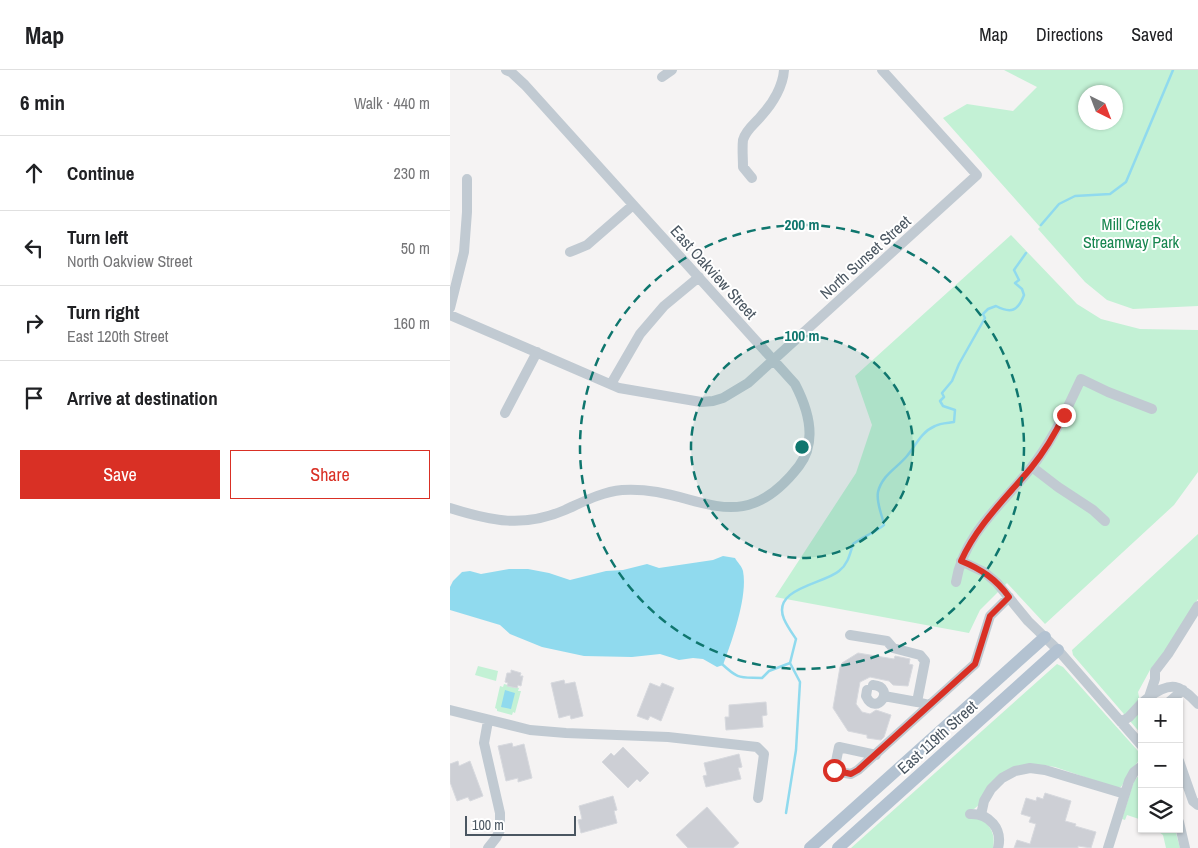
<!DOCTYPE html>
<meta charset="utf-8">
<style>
:root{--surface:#fff;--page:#f2f2f2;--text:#202124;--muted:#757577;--line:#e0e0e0;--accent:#d93025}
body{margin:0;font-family:"Archivo Narrow",sans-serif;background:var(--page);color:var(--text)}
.controls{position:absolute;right:15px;bottom:15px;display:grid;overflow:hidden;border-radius:0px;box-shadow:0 1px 4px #0004}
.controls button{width:45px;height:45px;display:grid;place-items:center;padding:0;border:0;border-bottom:1px solid var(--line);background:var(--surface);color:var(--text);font:25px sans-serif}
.compass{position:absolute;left:628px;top:15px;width:45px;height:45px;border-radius:50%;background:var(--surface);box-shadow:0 1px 4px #0004;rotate:138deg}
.scale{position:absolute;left:15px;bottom:12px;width:111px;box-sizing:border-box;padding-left:5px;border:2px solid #4a5661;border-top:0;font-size:14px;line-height:18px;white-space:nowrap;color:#4a5661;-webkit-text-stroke:4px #fff;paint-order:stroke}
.stop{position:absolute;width:15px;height:15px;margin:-11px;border:4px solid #d93025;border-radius:50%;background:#fff}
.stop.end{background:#d93025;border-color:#fff;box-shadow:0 1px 5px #0008}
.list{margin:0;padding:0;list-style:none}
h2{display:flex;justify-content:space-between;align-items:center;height:65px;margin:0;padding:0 20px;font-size:21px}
h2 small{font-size:16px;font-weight:400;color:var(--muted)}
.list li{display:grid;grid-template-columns:32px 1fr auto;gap:15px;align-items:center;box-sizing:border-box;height:75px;padding:0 20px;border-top:1px solid var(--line)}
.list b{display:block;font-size:19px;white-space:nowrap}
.list p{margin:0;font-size:16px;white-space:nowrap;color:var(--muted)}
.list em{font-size:16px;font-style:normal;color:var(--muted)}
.actions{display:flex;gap:10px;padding:15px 20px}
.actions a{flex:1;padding:11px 0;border:1px solid var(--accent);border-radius:0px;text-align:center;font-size:18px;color:var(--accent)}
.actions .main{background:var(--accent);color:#fff}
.icon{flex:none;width:28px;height:28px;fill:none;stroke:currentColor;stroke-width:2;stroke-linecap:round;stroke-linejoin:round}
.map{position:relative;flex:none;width:748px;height:778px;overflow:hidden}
header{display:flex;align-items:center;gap:30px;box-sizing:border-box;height:70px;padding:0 25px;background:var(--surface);border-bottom:1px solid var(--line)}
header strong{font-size:24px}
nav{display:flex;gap:28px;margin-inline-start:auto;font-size:18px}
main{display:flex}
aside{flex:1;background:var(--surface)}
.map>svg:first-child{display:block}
</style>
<header>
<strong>Map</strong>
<nav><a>Map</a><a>Directions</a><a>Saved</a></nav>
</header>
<main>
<aside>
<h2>6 min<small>Walk · 440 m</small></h2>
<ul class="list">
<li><svg class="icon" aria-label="ahead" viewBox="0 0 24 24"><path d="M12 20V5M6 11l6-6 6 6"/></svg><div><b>Continue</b></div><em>230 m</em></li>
<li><svg class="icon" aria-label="left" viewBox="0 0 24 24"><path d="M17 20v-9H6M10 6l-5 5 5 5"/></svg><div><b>Turn left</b><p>North Oakview Street</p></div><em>50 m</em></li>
<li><svg class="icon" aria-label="right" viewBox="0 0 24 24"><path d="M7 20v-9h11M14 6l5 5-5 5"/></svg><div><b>Turn right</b><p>East 120th Street</p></div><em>160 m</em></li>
<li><svg class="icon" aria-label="arrive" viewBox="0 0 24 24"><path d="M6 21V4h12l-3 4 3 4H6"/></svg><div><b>Arrive at destination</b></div></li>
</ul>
<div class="actions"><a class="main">Save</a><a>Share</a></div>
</aside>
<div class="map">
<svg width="748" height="778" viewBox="0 0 748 778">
<rect width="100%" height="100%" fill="#f5f3f3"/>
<path fill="#c3f1d5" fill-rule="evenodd" d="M554 0H748V236L683 239 657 230 635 212 588 159 590 157 493 48 517 34 563 41 587 17ZM636 22H666V52H636Z
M561 165 627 234 651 249 690 259 748 260V402L724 435 595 554 557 513 530 540 519 563 325 527 406 403 422 355 405 306Z
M748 464V529L717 581 700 600 688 622 692 642V665L623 585 622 580Z
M607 594 613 597 688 681 689 690 671 717 667 718 605 697 592 695 561 699 530 734 524 739H520C534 752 547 757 543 778H401Z
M28 596 48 601 46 611 25 605Z
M54 614 69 618 68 621H71L65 643 63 642 62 645 47 641V639L45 638 50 616 53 617Z
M692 702V750L677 745 675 750 672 749 684 711Z
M705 759H725L730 778H716L713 765Z"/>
<path fill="#90daee" d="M273 486 285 488C287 492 292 496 293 501 298 526 282 571 273 595L267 597 253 589 243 588 229 590 210 584 182 587 134 586 92 577 60 564 50 555 0 540V517L3 511 12 502 20 501 31 504 59 499H78L99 503 120 510 156 501 173 500 197 494 209 498 263 490Z
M55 620 65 623 61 639 51 637Z"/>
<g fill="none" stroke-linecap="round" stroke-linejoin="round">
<path stroke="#90daee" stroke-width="2.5" d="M591 155 609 134 625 126 660 124 676 112 723 0
M272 594C289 610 290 607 312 608L319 601 340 593
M336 743 346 680 350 612 340 593 346 569C342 563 337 556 334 549 321 518 374 514 389 501 398 494 400 484 403 474 413 467 424 463 434 455 432 444 426 433 428 422 432 405 447 398 457 386 466 375 471 362 485 356 490 353 498 353 504 352L505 340 493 336 490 331 494 327 492 323 502 311 509 294 535 248 533 244 538 239 546 236C561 244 568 241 574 225L572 219 565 213 569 210 564 200 576 183"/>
</g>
<path fill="#cdcfd5" stroke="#d7d9de" d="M408 583 444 589 445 586 460 589 459 594 463 595 458 616 443 615 439 611 420 607 410 612 406 634 412 642 420 644 426 640 441 645 434 667 431 670 417 668V665L398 661 383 638 390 597 392 593Z
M61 600 71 603 70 606H73L71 616 68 615 67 618 57 616 58 613 55 612 57 603H61Z
M114 610 115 614 125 612 133 646 121 649 120 645 109 648 101 613Z
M200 613 210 617 212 613 224 618 211 651 200 646 198 650 187 646Z
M316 632 317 645 312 646 313 657 276 660 275 647H279V635Z
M62 673 63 677 74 674 82 708 68 712V708L56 711 48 676Z
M173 677 199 703 190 712 187 709 178 718 152 692 161 683 164 686Z
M289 684 292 697 288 698 291 709 256 717 253 706 257 705 254 693Z
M8 691 9 696 20 691 33 726 20 731 18 727 7 731 0 712V694Z
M595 723 621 731 615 751 626 754 625 756 646 762 641 778 628 776V778H564L567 770 580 774 586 754 579 752 581 747 571 744 576 728 586 731 587 727 593 729Z
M163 726 167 740 164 741 167 753 131 763 128 750 132 749 129 736Z
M257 737 289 773 283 778H238L226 765Z"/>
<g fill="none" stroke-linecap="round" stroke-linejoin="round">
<path stroke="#c1cad2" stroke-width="10" d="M212 7 222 0
M302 108 293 97C293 88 292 78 293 70 296 59 306 53 312 45 323 33 333 16 334 0
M120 182 137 175 183 135
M0 238 14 182 17 142V109
M0 245 169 318 251 332 263 331 273 328 298 313 527 105 432 0
M161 314 190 264 214 236 249 207
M55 343 87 282
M582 397 608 417 643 440 655 451
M0 438C41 451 74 458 115 440 133 432 151 422 172 420 246 415 288 475 349 396 368 371 358 339 345 314L75 15 61 2 56 0
M511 491 534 502 547 513 578 551 608 580 692 676
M506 512C514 461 558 430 587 390 605 365 618 337 631 309L658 322 702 339
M400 565 437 571 443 578 470 585 475 591 467 632 480 635
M417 620 416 626C426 648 447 617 423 615
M434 626 467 632
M699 627C721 611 730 614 748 634
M693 632 699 627 705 609V601L718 584 748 536
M719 632 733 620
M0 640 80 660 116 663 218 667 307 677 314 684 308 728
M38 651 34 673 50 743V760L46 768 38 778
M671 652 679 647 692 633
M426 685 389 677 384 701 401 704 408 700 525 594 540 546 559 527
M729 691 743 731 748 735
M520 744C539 743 553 759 548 778
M531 745 534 731 541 719 552 708 565 701 580 698 595 700 675 724
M729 752 735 778
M658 778 679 711 684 702 692 696"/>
<path stroke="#b3c2d1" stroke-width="12" d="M360 778 595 567
M388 778 608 580"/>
</g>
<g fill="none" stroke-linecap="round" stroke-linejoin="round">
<path stroke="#d93025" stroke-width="6" d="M384 700 401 704 408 700 525 594 540 546 559 527C546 509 531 499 511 491 527 455 556 428 581 398 594 382 605 364 614 345"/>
</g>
<circle cx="352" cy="377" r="111" fill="#0f766e" fill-opacity=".12"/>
<g fill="none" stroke="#0f766e" stroke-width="2.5" stroke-dasharray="9 6">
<circle cx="352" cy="377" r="111"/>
<circle cx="352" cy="377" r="222"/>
</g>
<g text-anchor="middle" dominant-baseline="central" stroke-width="4" stroke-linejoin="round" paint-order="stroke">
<g font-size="16" fill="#17864f" stroke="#fff">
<text x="681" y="154">Mill Creek<tspan x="681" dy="18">Streamway Park</tspan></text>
</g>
<g font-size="16" fill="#4a5661" stroke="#fff">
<text transform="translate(415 187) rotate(-42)">North Sunset Street</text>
<text transform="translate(264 202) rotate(48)">East Oakview Street</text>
<text transform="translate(487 667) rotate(-42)">East 119th Street</text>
</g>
</g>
<circle cx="352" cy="377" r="8" fill="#0f766e" stroke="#fff" stroke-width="2.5"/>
<g font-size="15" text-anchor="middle" font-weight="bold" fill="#0f766e" stroke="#fff" stroke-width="4" stroke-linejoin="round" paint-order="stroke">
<text x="352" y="160">200 m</text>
<text x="352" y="271">100 m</text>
</g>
</svg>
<div class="controls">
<button>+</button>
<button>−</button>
<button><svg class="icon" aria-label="layers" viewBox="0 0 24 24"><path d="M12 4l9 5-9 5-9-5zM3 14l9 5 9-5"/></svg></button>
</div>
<svg class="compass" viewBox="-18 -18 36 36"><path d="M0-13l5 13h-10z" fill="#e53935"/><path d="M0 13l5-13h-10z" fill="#757577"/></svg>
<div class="scale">100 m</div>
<div class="stop" style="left:384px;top:700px"></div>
<div class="stop end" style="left:614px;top:345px"></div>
</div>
</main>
